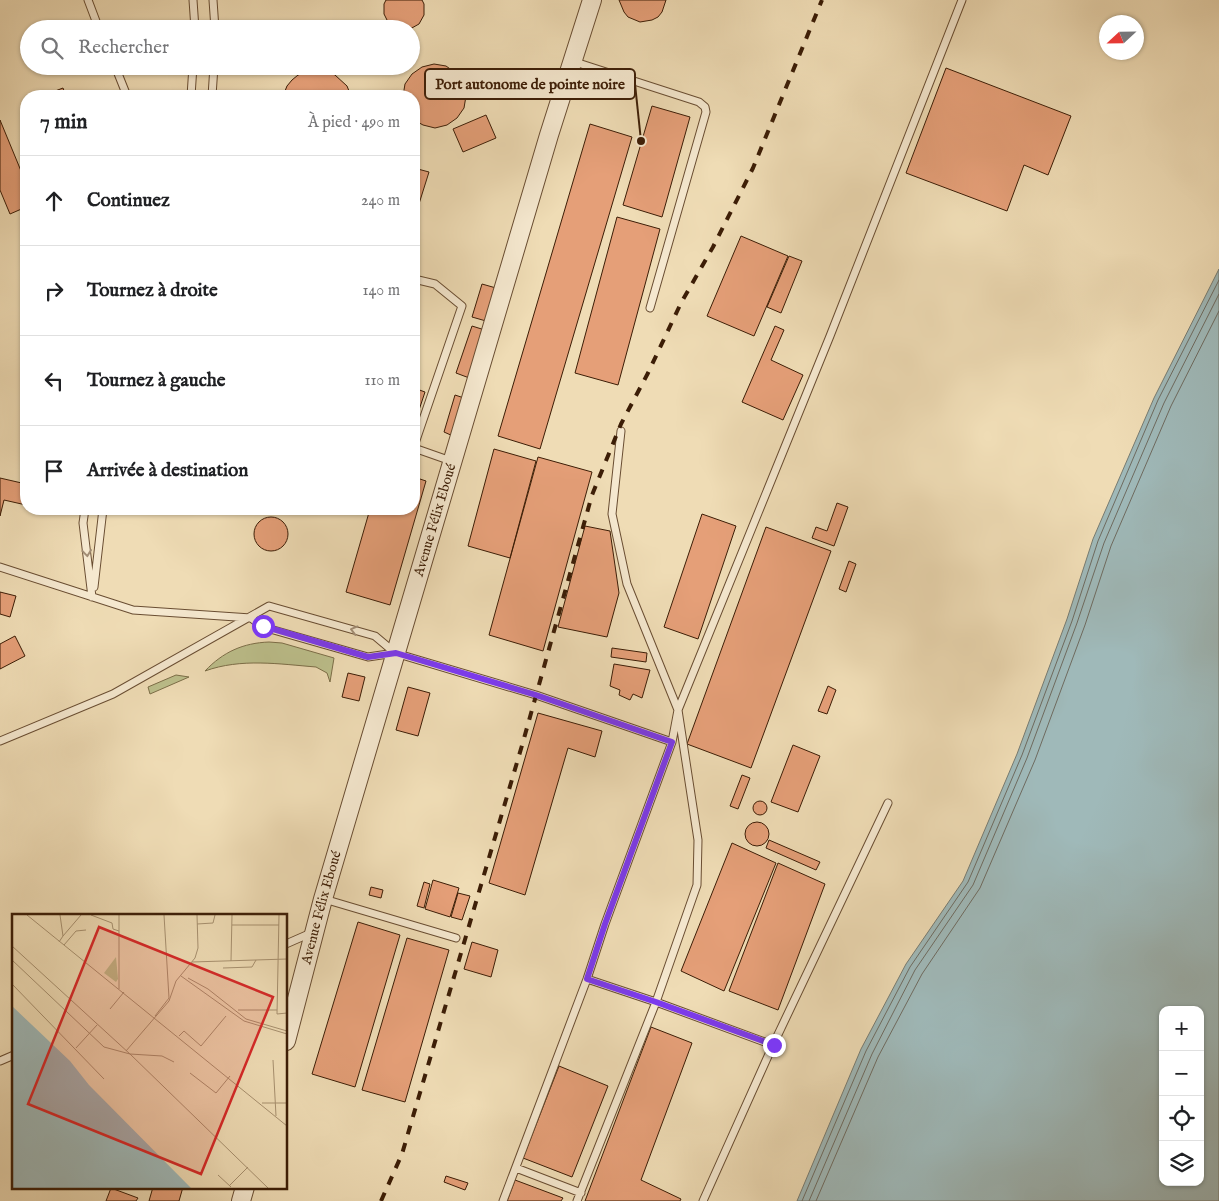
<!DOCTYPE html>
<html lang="fr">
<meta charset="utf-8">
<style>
:root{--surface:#fff;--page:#f6f6f6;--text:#202124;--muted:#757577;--line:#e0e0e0}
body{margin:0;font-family:"IM FELL English",serif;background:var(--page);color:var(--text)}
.controls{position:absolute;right:15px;bottom:15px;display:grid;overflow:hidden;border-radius:10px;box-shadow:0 1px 4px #0004}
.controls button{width:45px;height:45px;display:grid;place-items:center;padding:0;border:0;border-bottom:1px solid var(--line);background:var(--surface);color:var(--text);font:25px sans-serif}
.compass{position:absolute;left:1099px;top:15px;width:45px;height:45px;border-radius:50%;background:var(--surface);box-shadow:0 1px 4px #0004;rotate:248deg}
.stop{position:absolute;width:15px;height:15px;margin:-11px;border:4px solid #7c3aed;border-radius:50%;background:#fff}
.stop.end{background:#7c3aed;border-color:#fff;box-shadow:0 1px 5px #0008}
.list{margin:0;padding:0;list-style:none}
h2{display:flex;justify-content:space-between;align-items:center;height:65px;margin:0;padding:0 20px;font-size:21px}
h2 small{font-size:16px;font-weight:400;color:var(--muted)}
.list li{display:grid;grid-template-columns:32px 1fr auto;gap:15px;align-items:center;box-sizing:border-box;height:90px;padding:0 20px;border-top:1px solid var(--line)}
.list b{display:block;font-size:19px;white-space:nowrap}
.list em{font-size:16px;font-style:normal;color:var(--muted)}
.icon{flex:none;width:28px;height:28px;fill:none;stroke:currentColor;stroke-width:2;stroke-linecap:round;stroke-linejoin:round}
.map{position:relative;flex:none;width:1219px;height:1201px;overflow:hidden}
.search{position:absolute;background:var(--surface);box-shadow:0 1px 4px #0004;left:20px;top:20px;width:400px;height:55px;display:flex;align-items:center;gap:12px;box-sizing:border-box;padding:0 18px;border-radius:28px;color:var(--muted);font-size:19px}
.panel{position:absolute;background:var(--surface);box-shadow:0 1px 4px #0004;left:20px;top:90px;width:400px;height:425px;border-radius:20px}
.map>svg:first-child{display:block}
</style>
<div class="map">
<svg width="1219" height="1201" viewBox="0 0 1219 1201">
<rect width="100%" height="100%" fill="#efdcb5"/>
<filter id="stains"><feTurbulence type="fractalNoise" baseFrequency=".004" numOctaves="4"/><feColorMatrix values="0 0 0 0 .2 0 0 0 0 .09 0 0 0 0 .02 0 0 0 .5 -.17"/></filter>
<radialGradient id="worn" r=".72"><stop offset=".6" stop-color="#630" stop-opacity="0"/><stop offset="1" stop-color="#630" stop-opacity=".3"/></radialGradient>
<path fill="#bcbf8b" stroke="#7c6e48" d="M269 642 282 643 334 658 330 682 327 673 316 667C279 664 241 658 205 671 223 652 243 643 269 642Z
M176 675 189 677 150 694 148 687Z"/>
<path fill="#9fb9b9" stroke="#777b71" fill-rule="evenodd" d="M1219 269V1201H797L861 1049 906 964 963 881 1017 754 1067 619 1093 539 1154 398ZM1163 1010H1200V1182H1163Z"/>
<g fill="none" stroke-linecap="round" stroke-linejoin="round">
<path stroke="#6e6b60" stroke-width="1" d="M802 1201 866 1051 910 967 968 882 1022 755 1072 621 1098 541 1158 400 1219 280
M809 1201 872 1054 915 970 973 885 1027 758 1077 623 1104 543 1164 403 1219 294
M816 1201 878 1057 922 974 980 888 1035 760 1085 625 1111 546 1171 406 1219 311"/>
</g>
<path fill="#e59f78" stroke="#3c1d06" d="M386 0H422L424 4V15L419 24 410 29H397L389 24 384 14V4Z
M619 0H666L662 12 658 17 652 20 640 22 628 17 624 12Z
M434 64 446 66 456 73 463 83 466 96 464 108 457 118 447 125 435 128 423 125 414 120V96H403L405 84 412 74 422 67Z
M946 68 1071 116 1048 175 1024 165 1007 211 906 173Z
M313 70 328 71 335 75 347 86 351 96H283L287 86 292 80 298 75Z
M63 88 66 96H42Z
M652 106 690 117 662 217 623 205Z
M486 115 496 138 463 152 453 129Z
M0 120 26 183V207L10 214 0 190Z
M590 124 632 137 540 449 498 436Z
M414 168 429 172 418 207 414 206Z
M617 217 660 229 618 385 575 373Z
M741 236 788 256 754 336 707 316Z
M789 256 802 261 781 313 767 307Z
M482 284 496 288 486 321 472 317Z
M472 326 488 331 472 379 456 373Z
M775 326 784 330 771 360 803 375 783 420 742 402Z
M414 388 425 392 418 413 414 411Z
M455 395 464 398 453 436 444 432Z
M494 449 536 461 510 558 468 546Z
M538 457 592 472 543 651 489 635Z
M414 477 426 481 390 605 346 592 370 509H414Z
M0 478 26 484V505L4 500 0 516Z
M837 503 848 507 834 546 812 538 816 527 827 531Z
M702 514 736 526 698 639 664 627Z
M254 534a17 17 0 1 1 34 0a17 17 0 1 1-34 0Z
M585 526 610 531 619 593 607 637 558 627Z
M766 527 831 551 751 768 687 744Z
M849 561 856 564 846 592 839 589Z
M0 592 16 596 10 617 0 614Z
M15 636 25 656 0 669V644Z
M612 648 647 653 646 662 611 657Z
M614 664 650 670 642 698 633 694 630 700 619 695 620 690 610 686Z
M348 673 365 677 359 701 342 697Z
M828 686 836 690 827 714 818 711Z
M408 687 430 693 418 736 396 730Z
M538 713 602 731 595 757 568 748 525 895 489 883Z
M793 745 820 756 798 812 771 802Z
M742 775 750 778 738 809 730 806Z
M753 808a7 7 0 1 1 14 0a7 7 0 1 1-14 0Z
M745 834a12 12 0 1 1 24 0a12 12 0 1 1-24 0Z
M769 840 820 862 816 870 766 848Z
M732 843 776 863 724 991 681 971Z
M778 863 825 884 778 1010 729 991Z
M433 880 459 888 450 917 425 909Z
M424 882 430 884 424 908 417 906Z
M371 887 383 890 381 898 369 895Z
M458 893 470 896 462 920 451 917Z
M358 922 400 935 355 1087 312 1074Z
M407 938 449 950 405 1102 362 1090Z
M472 942 498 950 491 977 464 969Z
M651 1027 692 1043 641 1180 681 1199 680 1201H585Z
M559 1066 608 1086 572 1177 523 1158Z
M446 1176 468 1183 465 1190 444 1182Z
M515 1180 563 1198 561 1201H507Z
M153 1187H183L179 1201H149Z
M111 1188 138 1198 136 1201H106Z"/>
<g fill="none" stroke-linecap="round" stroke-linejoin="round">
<g stroke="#694d32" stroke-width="9">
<path id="service" d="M88 0 99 29
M193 0 195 29
M213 0 215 29
M572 61 699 102 705 107 706 112 650 308
M115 66 127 96
M191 96 193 66
M212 96 214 66
M414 279 435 284 462 306 414 446
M414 448 451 461
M85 509 83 523 92 597
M0 567 133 610 251 618 263 627 368 657 395 653 536 695 672 742
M94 587 103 509
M0 741 113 694 269 606 375 636 394 652
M324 899 456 938
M286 944 311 933
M587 979 656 1002 773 1045
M0 1061 14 1055
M516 1168 581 1193
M503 1201 587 979 605 924 672 742 678 710 830 336 962 0
M577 1201 656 1002 697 885 698 840 678 710 627 584 612 514 621 431
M703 1201 773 1045 888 803"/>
</g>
<g stroke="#694d32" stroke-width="20">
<g id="tertiary">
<path id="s1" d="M286 1041 323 899 549 135 592 0"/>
<path d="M241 1201 245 1187"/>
</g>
</g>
<use href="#service" stroke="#f5e8cf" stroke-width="7"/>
<use href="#tertiary" stroke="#f5e8cf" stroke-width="18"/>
<path stroke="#3c1d06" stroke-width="4" stroke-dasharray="9 9" stroke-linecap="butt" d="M381 1201 402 1154 523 742 592 495 621 424 648 373 681 303 713 247 753 168 822 0"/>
</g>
<defs><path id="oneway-chevron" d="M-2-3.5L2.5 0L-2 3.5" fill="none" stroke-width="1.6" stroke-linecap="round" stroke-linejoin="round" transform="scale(1.25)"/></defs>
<g stroke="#a28d75">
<use href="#oneway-chevron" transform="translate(87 553) rotate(83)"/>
<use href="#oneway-chevron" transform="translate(354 630) rotate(-165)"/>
</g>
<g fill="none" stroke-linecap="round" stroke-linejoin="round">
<path stroke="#7c3aed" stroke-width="6" d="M263 626 368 657 396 653 536 695 672 742 605 924 587 979 656 1002 774 1045"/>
</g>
<g text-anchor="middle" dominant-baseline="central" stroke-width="4" stroke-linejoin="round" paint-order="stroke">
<g font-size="14" fill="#3c1d06" stroke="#f5e8cf">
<text stroke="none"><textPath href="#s1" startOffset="542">Avenue Félix Eboué</textPath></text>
<text stroke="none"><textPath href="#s1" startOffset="138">Avenue Félix Eboué</textPath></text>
</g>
</g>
<g transform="translate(12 914)">
<rect width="275" height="275" fill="#efdcb5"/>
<path d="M104 43 106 65 104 68 92 59Z" fill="#bcbf8b"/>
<path d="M0 92 58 147 77 171 179 274H0Z" fill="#9fb9b9"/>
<path fill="none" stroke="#a7906f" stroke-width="1" d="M15 1 275 212M79 1 100 9 101 15 107 17M152 1 157 84M267 1 265 100 275 99M185 10 201 9 203 1M220 11H267M51 22 69 1M47 28 51 22 48 1M52 31 64 17 74 16M0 32 118 140 256 274M0 46 92 133 118 140 150 142 162 148M219 47 220 1M180 48 275 45M211 54 240 53 244 46M169 62 232 107 275 120M176 64 196 75 234 105 275 117M0 70 92 165M107 75V1M98 95 112 78M226 96H265M143 102 157 84M167 122 172 117 189 132 214 102M64 134 85 111M114 137 157 87 164 67 183 44 186 34 185 1M261 146 264 202M178 159 204 179 218 162M250 189H275M206 261 219 273M217 272 236 253"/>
<path fill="#d62828" fill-opacity="0.15" stroke="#d62828" stroke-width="2.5" d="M87 13 261 83 189 260 16 190Z"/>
<rect width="275" height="275" fill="none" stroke="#3c1d06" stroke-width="2.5"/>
</g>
<path fill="none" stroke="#3c1d06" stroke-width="2" d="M641 141L635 84"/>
<circle fill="#3c1d06" stroke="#f5e8cf" stroke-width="2" cx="641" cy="141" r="5"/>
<rect fill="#f5e8cf" stroke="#3c1d06" stroke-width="2" x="425" y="69" width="210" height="30" rx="5"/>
<g font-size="15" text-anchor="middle" font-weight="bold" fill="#3c1d06">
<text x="530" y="89">Port autonome de pointe noire</text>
</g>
<rect width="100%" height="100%" filter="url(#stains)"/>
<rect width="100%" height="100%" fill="url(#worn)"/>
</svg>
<div class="controls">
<button>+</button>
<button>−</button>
<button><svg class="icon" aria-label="locate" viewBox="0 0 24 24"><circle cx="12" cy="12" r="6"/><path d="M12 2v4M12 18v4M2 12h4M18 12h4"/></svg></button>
<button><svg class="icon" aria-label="layers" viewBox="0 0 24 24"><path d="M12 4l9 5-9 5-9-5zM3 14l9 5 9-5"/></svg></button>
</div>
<svg class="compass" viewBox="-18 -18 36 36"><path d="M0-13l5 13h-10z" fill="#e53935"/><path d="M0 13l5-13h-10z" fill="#757577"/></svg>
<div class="stop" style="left:263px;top:626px"></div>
<div class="stop end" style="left:774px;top:1045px"></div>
<div class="search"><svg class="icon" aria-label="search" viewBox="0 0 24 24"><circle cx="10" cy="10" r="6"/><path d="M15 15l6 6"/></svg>Rechercher</div>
<section class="panel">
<h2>7 min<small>À pied · 490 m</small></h2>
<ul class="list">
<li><svg class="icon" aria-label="ahead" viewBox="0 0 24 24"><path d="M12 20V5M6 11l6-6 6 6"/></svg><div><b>Continuez</b></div><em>240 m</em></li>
<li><svg class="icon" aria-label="right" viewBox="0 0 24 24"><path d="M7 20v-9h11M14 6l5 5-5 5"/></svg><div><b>Tournez à droite</b></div><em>140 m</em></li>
<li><svg class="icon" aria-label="left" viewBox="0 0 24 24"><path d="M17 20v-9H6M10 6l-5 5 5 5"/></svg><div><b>Tournez à gauche</b></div><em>110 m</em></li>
<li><svg class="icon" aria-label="arrive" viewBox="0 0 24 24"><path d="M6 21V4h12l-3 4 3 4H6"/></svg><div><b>Arrivée à destination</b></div></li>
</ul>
</section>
</div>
